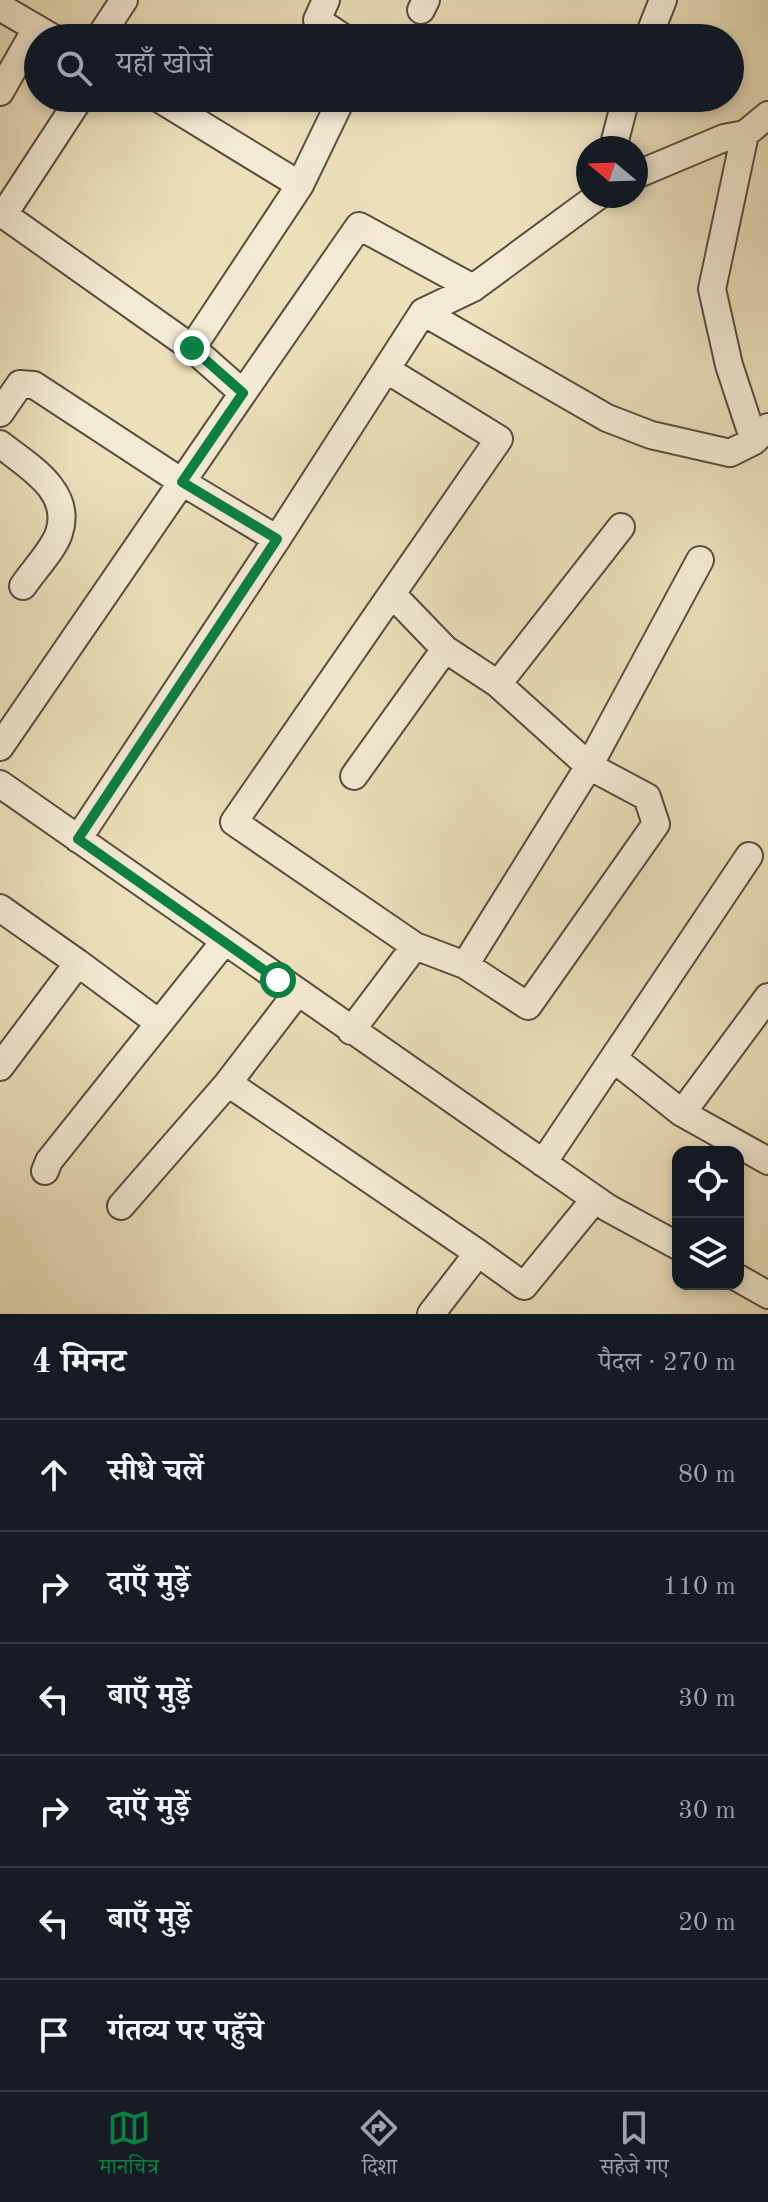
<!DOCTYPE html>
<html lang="hi">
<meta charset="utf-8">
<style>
:root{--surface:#171b24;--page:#20242c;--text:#f1f3f6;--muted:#9ea1a6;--line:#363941;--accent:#0b8043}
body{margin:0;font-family:"Old Standard TT","Noto Serif Devanagari",serif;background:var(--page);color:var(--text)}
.controls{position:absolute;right:24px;bottom:24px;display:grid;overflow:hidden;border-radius:16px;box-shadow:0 4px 12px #0003}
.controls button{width:72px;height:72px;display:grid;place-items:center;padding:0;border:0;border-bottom:2px solid var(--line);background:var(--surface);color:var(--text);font:40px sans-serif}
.compass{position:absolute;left:576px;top:136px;width:72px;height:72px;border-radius:50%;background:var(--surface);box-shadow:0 4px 12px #0003;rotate:289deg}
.stop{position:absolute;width:24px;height:24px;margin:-18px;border:6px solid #0b8043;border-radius:50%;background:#fff}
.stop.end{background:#0b8043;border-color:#fff;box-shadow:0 2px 8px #0008}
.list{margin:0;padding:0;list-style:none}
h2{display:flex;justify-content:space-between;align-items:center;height:104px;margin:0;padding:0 32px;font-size:34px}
h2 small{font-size:26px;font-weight:400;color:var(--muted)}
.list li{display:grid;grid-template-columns:52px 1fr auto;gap:24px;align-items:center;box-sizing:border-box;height:112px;padding:0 32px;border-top:2px solid var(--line)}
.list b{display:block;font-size:30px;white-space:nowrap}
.list em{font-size:26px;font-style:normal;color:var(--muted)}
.icon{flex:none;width:44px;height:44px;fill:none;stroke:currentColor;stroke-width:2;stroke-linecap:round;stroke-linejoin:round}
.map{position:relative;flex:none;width:768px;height:1314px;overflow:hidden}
.search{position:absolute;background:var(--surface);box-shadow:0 4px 12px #0003;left:24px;right:24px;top:24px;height:88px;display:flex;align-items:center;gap:20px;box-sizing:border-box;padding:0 28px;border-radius:44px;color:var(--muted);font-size:30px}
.sheet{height:776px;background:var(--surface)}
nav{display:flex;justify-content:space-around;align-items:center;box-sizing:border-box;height:112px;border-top:2px solid var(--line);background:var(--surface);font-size:22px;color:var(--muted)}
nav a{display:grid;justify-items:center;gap:4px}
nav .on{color:var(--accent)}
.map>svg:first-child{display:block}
</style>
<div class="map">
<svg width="768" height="1314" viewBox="0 0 768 1314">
<rect width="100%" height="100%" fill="#ecdfbc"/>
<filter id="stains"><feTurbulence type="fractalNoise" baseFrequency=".0025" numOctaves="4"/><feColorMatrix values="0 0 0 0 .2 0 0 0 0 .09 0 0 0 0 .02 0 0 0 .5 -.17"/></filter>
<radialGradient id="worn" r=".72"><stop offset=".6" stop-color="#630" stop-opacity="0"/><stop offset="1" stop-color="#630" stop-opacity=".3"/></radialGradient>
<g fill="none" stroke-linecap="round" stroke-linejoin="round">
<g stroke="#584d3d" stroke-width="30">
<path id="minor" d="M326 0 317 20 344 38
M0 7 53 38
M421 10 426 0
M99 38 124 0
M648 38 663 0
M0 92 36 29
M158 98 300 185
M745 134 712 289 729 365 754 441
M613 148 626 98
M636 175 724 138 745 134 768 115
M0 212 192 348 243 393 0 747
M4 214 80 98
M423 312 607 418 651 435 730 453 754 441 768 427
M192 348 300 185 342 98
M387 370 499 439 234 822 415 946 465 965 528 1006 656 824 647 797 589 766 498 684 445 649 392 594
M243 393 359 226 473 288
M0 413 20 384 34 385 182 482 277 539
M0 444C28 466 73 491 59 533 54 549 33 571 23 586
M498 684 621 527
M354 776 445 649
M0 784 608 1208 678 1246
M78 839 277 539 423 312 473 288 598 196
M0 908 78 963
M465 965 589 766 700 560
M351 1031 415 946
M614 1059 682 1113 768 1161
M0 1067 78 963 159 1023
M228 1083 478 1253 431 1314
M682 1113 768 997
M543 1163 749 856
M45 1171 49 1161 224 942
M121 1206 228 1083 297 993
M478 1253 524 1286 595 1199
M738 1278 768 1295"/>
</g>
<use href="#minor" stroke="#f3ead3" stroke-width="26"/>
</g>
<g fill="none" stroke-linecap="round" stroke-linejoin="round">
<path stroke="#0b8043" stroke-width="10" d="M192 348 243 393 182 482 277 539 78 839 278 980"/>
</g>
<rect width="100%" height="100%" filter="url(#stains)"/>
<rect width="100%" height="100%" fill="url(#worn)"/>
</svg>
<div class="controls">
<button><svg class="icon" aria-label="locate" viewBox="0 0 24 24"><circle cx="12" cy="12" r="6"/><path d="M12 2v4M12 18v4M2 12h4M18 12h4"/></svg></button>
<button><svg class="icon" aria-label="layers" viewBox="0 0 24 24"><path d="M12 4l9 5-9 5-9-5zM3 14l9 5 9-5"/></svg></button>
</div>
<svg class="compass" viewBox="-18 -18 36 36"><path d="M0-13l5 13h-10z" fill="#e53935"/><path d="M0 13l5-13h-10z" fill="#9ea1a6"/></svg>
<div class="stop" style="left:278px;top:980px"></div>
<div class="stop end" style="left:192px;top:348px"></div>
<div class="search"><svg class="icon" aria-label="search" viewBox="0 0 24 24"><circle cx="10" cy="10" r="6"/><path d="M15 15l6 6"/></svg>यहाँ खोजें</div>
</div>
<section class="sheet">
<h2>4 मिनट<small>पैदल · 270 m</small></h2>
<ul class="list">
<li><svg class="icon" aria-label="ahead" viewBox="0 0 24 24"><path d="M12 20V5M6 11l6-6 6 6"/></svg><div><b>सीधे चलें</b></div><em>80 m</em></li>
<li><svg class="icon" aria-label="right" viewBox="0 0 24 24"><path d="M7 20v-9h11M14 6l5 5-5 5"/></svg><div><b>दाएँ मुड़ें</b></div><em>110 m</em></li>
<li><svg class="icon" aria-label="left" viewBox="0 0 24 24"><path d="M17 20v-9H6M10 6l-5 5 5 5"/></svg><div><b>बाएँ मुड़ें</b></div><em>30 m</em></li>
<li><svg class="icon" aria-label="right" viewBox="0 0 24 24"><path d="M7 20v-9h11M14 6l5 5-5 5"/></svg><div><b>दाएँ मुड़ें</b></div><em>30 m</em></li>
<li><svg class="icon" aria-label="left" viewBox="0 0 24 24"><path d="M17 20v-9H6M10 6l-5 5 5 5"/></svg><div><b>बाएँ मुड़ें</b></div><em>20 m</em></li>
<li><svg class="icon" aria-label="arrive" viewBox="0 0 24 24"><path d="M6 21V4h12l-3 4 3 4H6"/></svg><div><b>गंतव्य पर पहुँचे</b></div></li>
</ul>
</section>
<nav>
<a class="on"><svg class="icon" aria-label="map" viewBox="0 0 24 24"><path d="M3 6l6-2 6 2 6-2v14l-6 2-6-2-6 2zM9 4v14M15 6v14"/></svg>मानचित्र</a>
<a><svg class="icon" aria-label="directions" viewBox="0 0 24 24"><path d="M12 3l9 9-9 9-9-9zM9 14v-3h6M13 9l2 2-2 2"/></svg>दिशा</a>
<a><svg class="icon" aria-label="saved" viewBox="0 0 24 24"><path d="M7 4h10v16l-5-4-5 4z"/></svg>सहेजे गए</a>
</nav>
